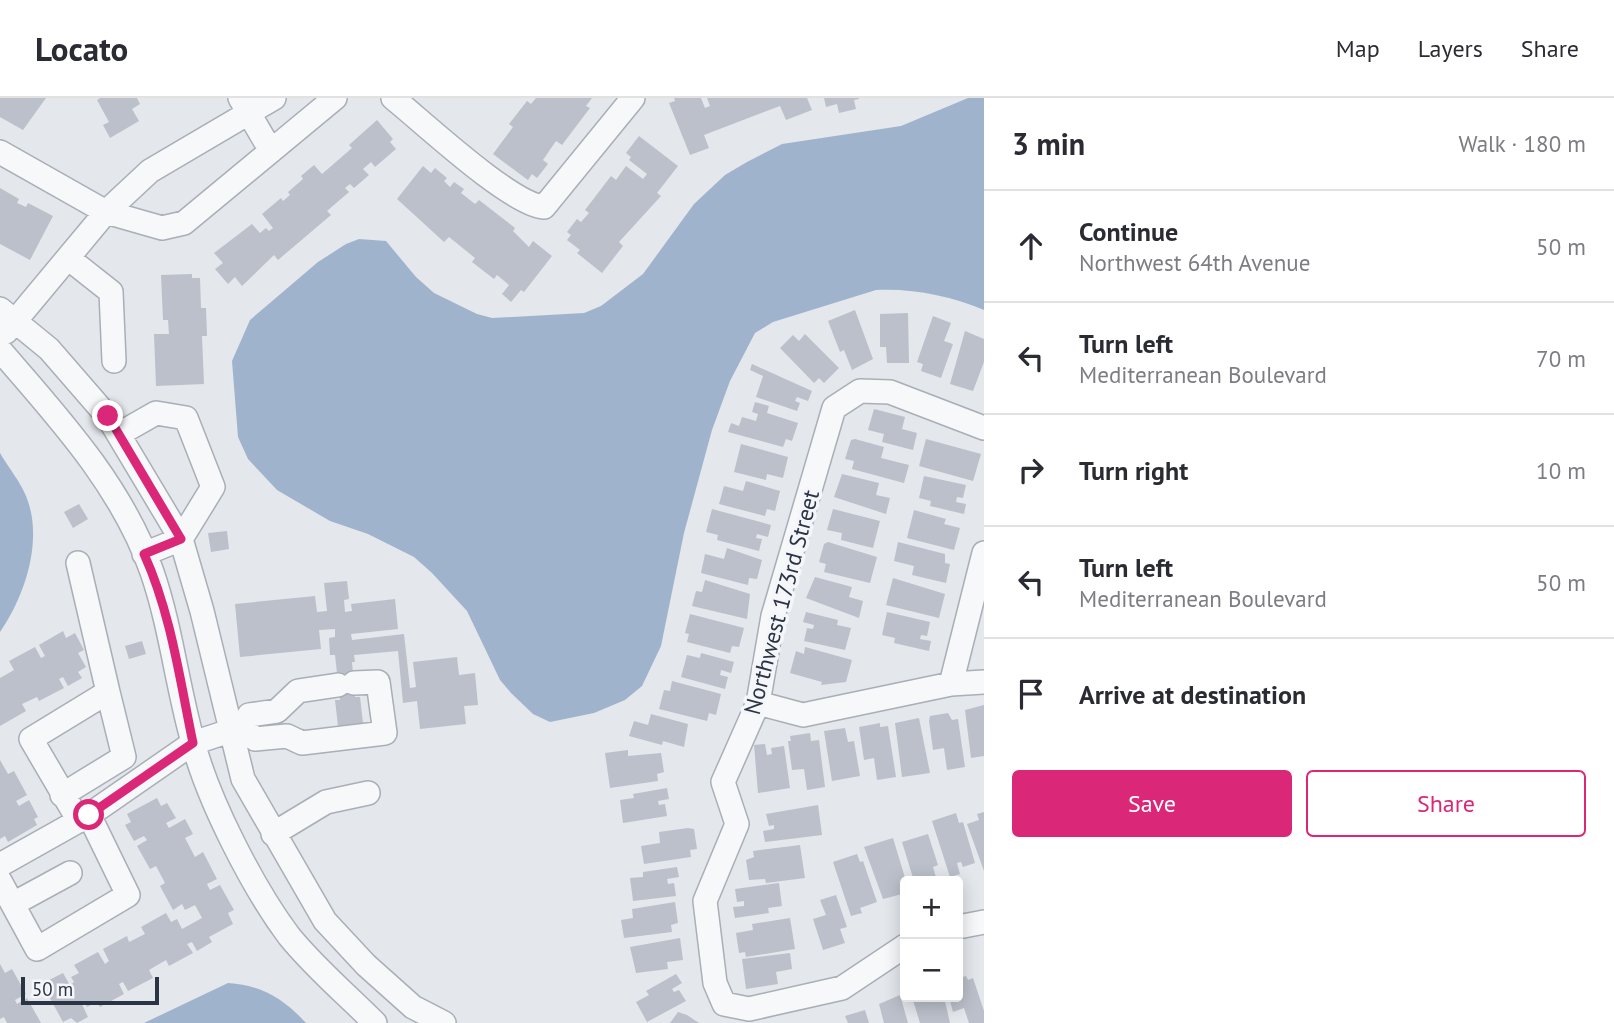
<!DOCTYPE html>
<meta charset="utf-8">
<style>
:root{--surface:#fff;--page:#f2f2f3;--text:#2b2b33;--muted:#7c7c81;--line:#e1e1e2;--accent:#db2777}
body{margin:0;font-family:"PT Sans",sans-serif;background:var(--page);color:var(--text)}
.controls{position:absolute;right:21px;bottom:21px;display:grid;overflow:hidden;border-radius:7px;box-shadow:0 4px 18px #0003}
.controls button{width:63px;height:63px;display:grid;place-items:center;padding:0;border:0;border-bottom:2px solid var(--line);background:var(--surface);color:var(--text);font:35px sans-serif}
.scale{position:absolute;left:21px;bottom:18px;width:138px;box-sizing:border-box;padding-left:7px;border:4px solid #2b3445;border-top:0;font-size:19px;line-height:24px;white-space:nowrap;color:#2b3445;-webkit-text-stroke:5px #f4f6f9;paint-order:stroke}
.stop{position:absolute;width:21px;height:21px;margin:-16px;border:5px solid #db2777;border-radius:50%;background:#fff}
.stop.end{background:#db2777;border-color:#fff;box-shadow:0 2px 7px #0008}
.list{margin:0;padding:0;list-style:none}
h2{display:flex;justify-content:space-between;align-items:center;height:91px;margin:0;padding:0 28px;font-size:30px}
h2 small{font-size:23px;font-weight:400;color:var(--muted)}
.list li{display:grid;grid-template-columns:46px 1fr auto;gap:21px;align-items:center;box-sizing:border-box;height:112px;padding:0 28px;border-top:2px solid var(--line)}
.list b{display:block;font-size:26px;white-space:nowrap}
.list p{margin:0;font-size:23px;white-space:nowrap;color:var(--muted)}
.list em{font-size:23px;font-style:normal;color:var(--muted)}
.actions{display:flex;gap:14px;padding:21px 28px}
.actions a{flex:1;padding:16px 0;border:2px solid var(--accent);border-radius:7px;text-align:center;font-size:24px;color:var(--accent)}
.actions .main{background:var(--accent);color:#fff}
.icon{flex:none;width:38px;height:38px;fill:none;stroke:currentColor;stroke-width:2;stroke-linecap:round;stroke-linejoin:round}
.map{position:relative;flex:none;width:984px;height:925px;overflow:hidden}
header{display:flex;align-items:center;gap:42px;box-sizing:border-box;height:98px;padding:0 35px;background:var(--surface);border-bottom:2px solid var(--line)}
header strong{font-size:33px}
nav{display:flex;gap:38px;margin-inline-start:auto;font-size:24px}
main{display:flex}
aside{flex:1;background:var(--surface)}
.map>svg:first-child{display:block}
</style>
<header>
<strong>Locato</strong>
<nav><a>Map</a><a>Layers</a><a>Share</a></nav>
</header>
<main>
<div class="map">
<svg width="984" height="925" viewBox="0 0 984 925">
<rect width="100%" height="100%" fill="#e4e7ec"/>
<path fill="#9fb4cc" d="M968 0H984V212C951 198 912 190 876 192L773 224 755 235 730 283 712 332 684 435 661 548 642 588 625 602 594 615 550 624 533 616 511 595 500 582 467 513 432 475 414 459 368 436 330 423 277 392 248 361 238 339 232 263 250 222 318 164 346 146 359 141 386 143 416 179 434 195 477 216 492 220 584 215 601 208 643 176 694 106 725 77 747 64 782 46 901 28Z
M0 355C8 369 20 383 26 398 44 441 25 498 0 534Z
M228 885C261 887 284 901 306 925H144Z"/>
<path fill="#bbc0ca" d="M0 0H46L23 32 0 19Z
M100 0H137L140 6 132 11 139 23 110 40 103 27 109 24 97 2Z
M536 0H592L586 8 590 10 562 47 556 43 543 62 548 66 537 80 532 76 528 82 493 56 513 29 509 26 527 3 531 6Z
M674 0H701L705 10 710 8 707 0H807L812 12 786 22 780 8 704 37 709 50 690 57 669 5 675 3Z
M824 0H859V1L854 2 856 11 839 15 837 6 826 9Z
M377 22 393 41 390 44 396 51 375 69 371 64 363 71 369 77 354 90 350 86 345 90 349 94 327 113 331 117 278 162 274 157 242 188 235 179 228 186 215 171 223 165 214 155 252 126 260 135 266 130 269 133 273 130 262 116 281 100 283 103 290 97 288 94 303 81 301 78 314 67 322 76 352 50 349 47Z
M639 38 678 68 657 95 661 98 619 144 623 148 602 175 577 155 580 152 567 142 571 137 567 134 577 121 581 124 589 115 585 112 611 78 616 82 626 68 643 81 647 76 629 62 631 59 626 55Z
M423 68 431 75 435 70 447 80 444 83 450 89 454 84 464 91 461 95 475 106 479 102 515 130 513 133 529 149 533 143 552 158 524 194 521 192 511 204 502 196 509 187 497 177 494 181 472 164 475 160 449 139 444 144 397 101Z
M0 90 19 101 17 105 26 109 28 105 53 118 30 162 0 146Z
M192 176V180H200L201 210H206L207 238H202L204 286 156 288 154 236H169L168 222H163L161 177Z
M855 212 873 261 852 272 844 252 840 254 828 223Z
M908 215 909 265H887L886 249H880V216Z
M933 218 951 225 944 243 953 246 941 280 921 273 923 266 917 264Z
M965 233 984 241V264L973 293 950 286Z
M805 236 839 270 824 285 819 280 814 285 780 250 793 237 799 243Z
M752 266 812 293 808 303 797 299 795 303 800 305 797 313 756 299 763 278 750 272Z
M755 304 769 308 767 315 798 325 792 343 786 341 783 349 728 334 731 325 739 328 742 319 756 323 758 316 752 314Z
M874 311 905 319 902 331 917 335 913 352 882 344 884 336 868 332Z
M855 341 884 349 881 360 909 367 904 385 852 371 854 363 845 361 851 342Z
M926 341 981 356 973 383 919 368Z
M741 346 788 359 783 380 767 376 766 382 734 374Z
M842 376 879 385 876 397 890 400 886 416 834 399Z
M924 378 966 387 963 400 957 399 956 404 966 406 964 416 930 408 931 403 919 400Z
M746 383 780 393 775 413 767 411 765 418 719 406 724 388 743 393Z
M79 406 88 421 73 430 64 414Z
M712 411 771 427 768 439 757 436 756 440 762 441 759 453 717 442 718 437 706 434Z
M833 411 880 423 873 450 841 442 842 435 827 432Z
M914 412 946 421 944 426 960 430 954 452 907 440Z
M227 433 229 451 211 454 208 435Z
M828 444 877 459 870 485 824 474 826 466 819 464 824 446Z
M898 444 945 456V465L950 466 946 485 912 477 914 468 894 463Z
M727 450 762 462 757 481 749 480 748 487 701 475 705 456 724 461Z
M815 479 852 489 849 499 863 503 859 520 806 500Z
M893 480 945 496 939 520 886 507Z
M705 482 750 496 747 521 692 508 696 493 702 494Z
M347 483 349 501 344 502 345 514 352 513 351 506 395 501 398 531 351 536 352 542 404 536 410 590 416 589 413 564 457 559 459 577 475 575 478 607 464 608 466 626 420 631 417 603 403 605 398 553 354 557 355 564H352L355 599H360L363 625 338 628 335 602H340L335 557H330L329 540 335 539V531L319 532 321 551 240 559 235 506 315 498 317 514 327 513 324 485Z
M806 514 838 522 837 527 851 530 845 552 804 543 807 530 813 531 814 527 803 524Z
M887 514 930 524 927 538 921 537 920 541 931 543 929 553 894 545 895 540 882 537Z
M690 516 744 530 739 549 732 548 730 555 687 544 689 536 685 535Z
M63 533 66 540 75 535 84 552 78 555 86 569 78 574 82 580 68 588 63 579 59 581 64 590 39 603 37 599 22 606 26 613 0 628V580L14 572 9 563 35 549 41 560 45 558 39 547Z
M142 543 146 556 129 561 125 548Z
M805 549 852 562 846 584 821 587 822 584 790 575 796 553 804 556Z
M701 555 734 564 731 575 721 572 720 577 728 579 725 591 681 579 687 557 700 560Z
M672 583 721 596 716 617 709 615 707 623 659 611 664 592 670 593Z
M984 607V658L971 660 965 612Z
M948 615 952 622 958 621 965 669 947 672 944 650 933 652 929 623 930 618Z
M651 616 688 626 684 649 663 643 662 647 629 638 634 623 648 627Z
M919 620 930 675 902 679 895 625Z
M880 625V629L888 628 896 679 877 682 874 660 864 662 859 629Z
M845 630 848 644 854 643 860 678 832 683 824 633Z
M810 635 811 643 819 642 825 689 807 692 804 671 792 672 788 643H791L790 638Z
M765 646 767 657 772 656 771 650 784 648 790 690 758 695 754 647Z
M628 652V658L661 655 664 674 657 676 658 683 610 690 605 655Z
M0 662 8 676 14 673 27 697 16 703 19 708 29 702 38 719 34 721 37 727 8 744 5 738 0 741Z
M667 690 669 701 658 703 659 707 665 706 667 718 623 725 620 702 634 700 633 696Z
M157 700 161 708 167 705 176 720 166 725 169 730 185 721 193 736 185 740 195 759 203 754 217 781 207 786 210 792 220 787 234 812 228 815 233 826 209 839 212 844 197 853 192 844 187 846 193 855 169 868 166 862 149 872 153 880 128 893 123 884 119 886 124 896 100 909 97 904 87 909 85 904 82 906 88 919 77 925 71 920 63 924 46 893 53 889 49 882 63 875 70 887 74 884 71 879 79 875 74 867 98 854 105 866 109 863 103 851 127 838 129 844 145 836 141 829 166 815 171 824 177 821 182 831 202 820 195 807 185 812 182 806 173 812 160 788 165 785 156 768 150 771 137 748 147 742 144 738 134 743 125 727 131 724 127 716Z
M818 707 822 737 765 744 763 733 774 731V727L769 728 766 716Z
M984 714V773L967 726 979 722 977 716Z
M956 715 959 725 963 724 975 765 963 769 961 764 957 765 960 776 950 779 932 723Z
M688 730 694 731 697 751 690 752 691 759 644 766 641 748 660 745 659 734Z
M928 736 938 767 933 769 937 783H914L902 744Z
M893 740 906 783 900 788 902 796 883 801 864 749Z
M800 747 805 780 766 785 765 781 749 782 746 762 754 759 753 753Z
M857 756 860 764 863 763 877 804 860 810 862 815 851 818 833 764Z
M677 769 679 779 667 781 668 786 674 785 676 798 633 803 630 780 643 779V774Z
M779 785 782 808 768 810 769 815 735 820 733 809 744 808V803L737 804 735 791Z
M836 797 847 829 840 831 845 845 823 852 813 821 826 817 820 802Z
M675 804 678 825 671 827 672 834 624 840 621 822 633 820 632 811Z
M790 820 795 851 746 859 745 854 739 855 736 835 753 832 752 826Z
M680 840 683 862 667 864 668 871 636 875 630 849Z
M790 855 792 871 776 874 778 886 746 891 742 861Z
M0 866 5 875 12 871 26 896 15 902 17 906 27 900 41 925H7L4 919 0 921Z
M676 876 682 885 672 891 674 894 679 892 686 903 647 924 636 904 649 897 646 893Z
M966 878 968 882 973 880 984 913V925H969L964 910 953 914 949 899H958V881Z
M900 897 908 925H884L879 906Z
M912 899H944L950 925H920Z
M865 912 869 925H848L845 918Z
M678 914 687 917 699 925H670Z"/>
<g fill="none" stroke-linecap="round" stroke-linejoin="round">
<g stroke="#a9aeb7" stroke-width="26">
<path id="minor" d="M240 0 271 53
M393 0C424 25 510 106 544 109L633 0
M0 54 106 114 162 130 184 125 335 0
M68 160 111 194 114 263
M0 211 49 251 108 319 181 441 202 513 243 681 325 823 366 867 413 909 444 925
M6 234 106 114 150 73 274 0
M0 252C58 319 122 388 152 474 171 529 177 588 193 644 208 702 253 790 289 838 314 869 347 897 375 925
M119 336 156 315 186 320 213 389 181 441 144 456
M78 465 108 594 31 641 79 723
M951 586 984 455
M758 605 803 617 951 586 984 584
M242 629 255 641 287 638 302 645 385 635 378 584 354 585
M242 629 249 617 277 613 298 593 338 587
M62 697 124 659 108 594
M273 736 326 704 368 695
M0 767 89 717 193 645 242 629
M0 783 37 851 128 797 89 717
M13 806 70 775
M958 829 984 824
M905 848 842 890 749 911 724 906 715 885 705 803 737 726 723 684 758 605 773 518 834 310 860 293 890 294 984 330"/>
</g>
<use href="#minor" stroke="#f7f8fa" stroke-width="23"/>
</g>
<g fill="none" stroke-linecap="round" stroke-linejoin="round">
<path stroke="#db2777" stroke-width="9" d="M89 717 193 645C180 583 171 515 144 456L181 441 108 318"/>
</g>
<g text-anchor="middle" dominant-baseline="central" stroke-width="7" stroke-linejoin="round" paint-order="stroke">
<g font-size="23" fill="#2b3445" stroke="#f4f6f9">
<text transform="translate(781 504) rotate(-75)">Northwest 173rd Street</text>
</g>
</g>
</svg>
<div class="controls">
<button>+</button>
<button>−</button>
</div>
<div class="scale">50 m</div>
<div class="stop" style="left:89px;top:717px"></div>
<div class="stop end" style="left:108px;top:318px"></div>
</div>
<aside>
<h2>3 min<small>Walk · 180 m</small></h2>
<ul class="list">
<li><svg class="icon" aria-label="ahead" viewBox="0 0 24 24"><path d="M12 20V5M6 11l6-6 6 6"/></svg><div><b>Continue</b><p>Northwest 64th Avenue</p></div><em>50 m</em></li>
<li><svg class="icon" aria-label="left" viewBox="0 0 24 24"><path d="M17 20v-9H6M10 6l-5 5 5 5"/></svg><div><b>Turn left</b><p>Mediterranean Boulevard</p></div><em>70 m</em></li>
<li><svg class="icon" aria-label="right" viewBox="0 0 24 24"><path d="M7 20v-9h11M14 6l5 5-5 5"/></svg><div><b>Turn right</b></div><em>10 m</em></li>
<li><svg class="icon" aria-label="left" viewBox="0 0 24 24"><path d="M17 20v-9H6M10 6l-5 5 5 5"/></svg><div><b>Turn left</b><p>Mediterranean Boulevard</p></div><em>50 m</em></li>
<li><svg class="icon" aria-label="arrive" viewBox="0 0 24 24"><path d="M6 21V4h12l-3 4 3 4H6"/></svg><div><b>Arrive at destination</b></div></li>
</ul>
<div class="actions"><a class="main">Save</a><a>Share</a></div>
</aside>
</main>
